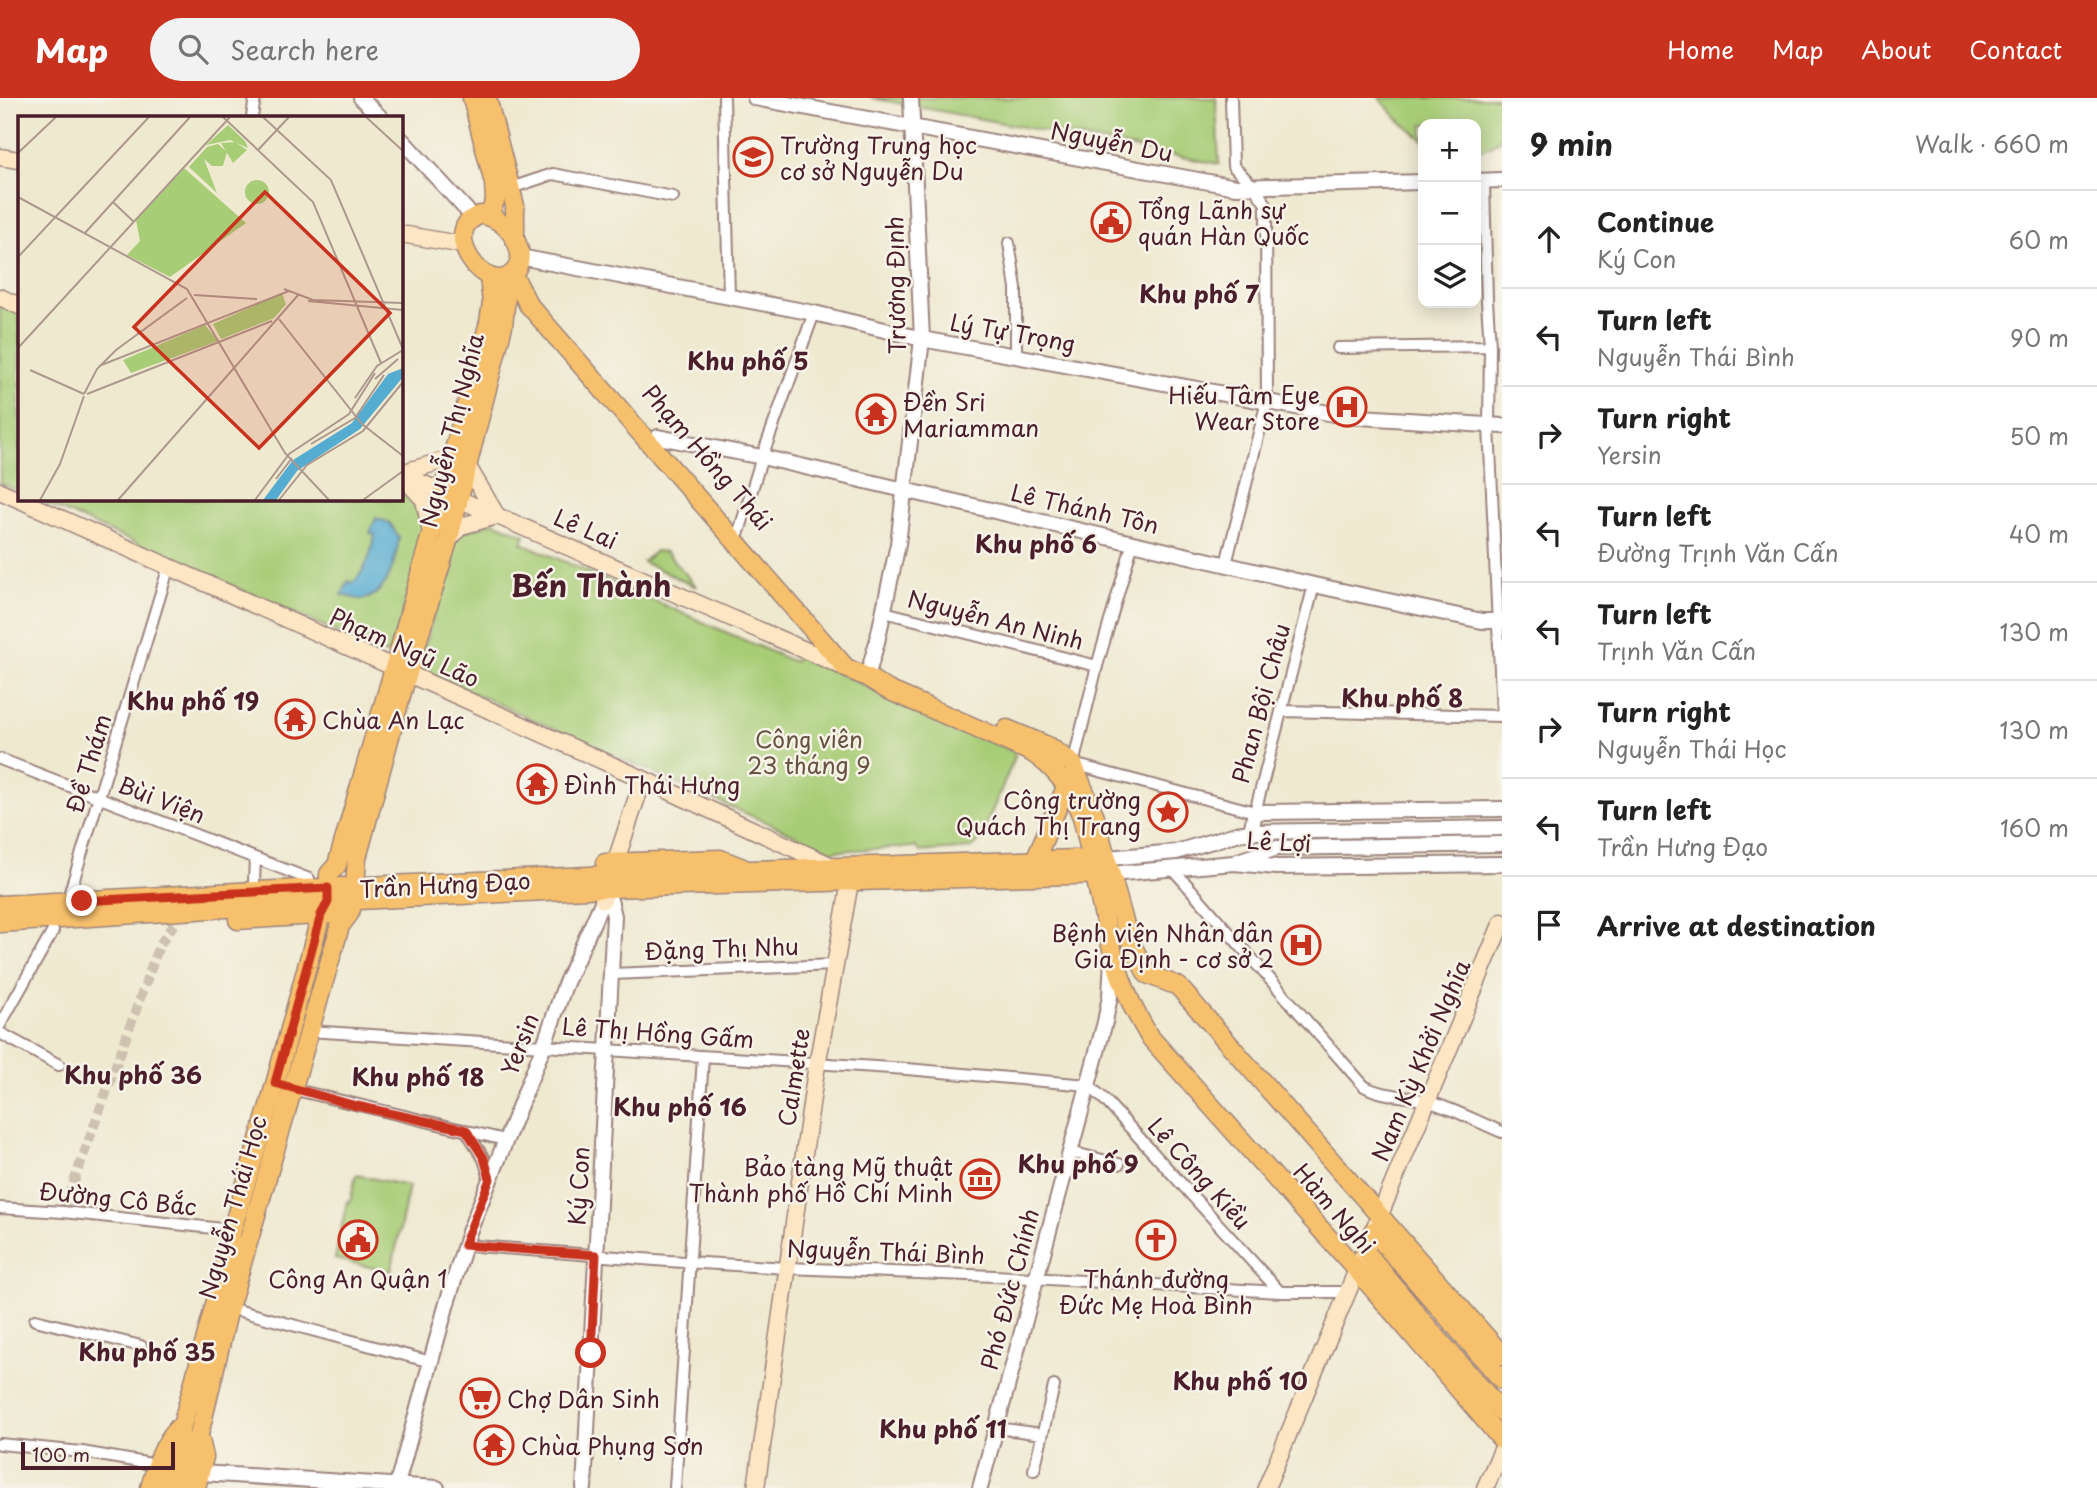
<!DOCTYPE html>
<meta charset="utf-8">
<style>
:root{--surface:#fff;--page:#f2f2f2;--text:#222;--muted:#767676;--line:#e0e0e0;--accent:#c8321e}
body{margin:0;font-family:"Playpen Sans",sans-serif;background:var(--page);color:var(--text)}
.controls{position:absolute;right:21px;top:21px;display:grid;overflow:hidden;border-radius:14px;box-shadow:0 4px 18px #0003}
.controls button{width:63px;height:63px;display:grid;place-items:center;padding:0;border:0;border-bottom:2px solid var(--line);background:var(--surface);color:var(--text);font:35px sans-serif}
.scale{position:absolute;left:21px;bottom:18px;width:154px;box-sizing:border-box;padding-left:7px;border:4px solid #4a1f2b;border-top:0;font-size:19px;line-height:24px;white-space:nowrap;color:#4a1f2b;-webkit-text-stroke:5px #f7f3e8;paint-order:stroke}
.stop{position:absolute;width:21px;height:21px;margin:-16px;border:5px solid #c8321e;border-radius:50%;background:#fff}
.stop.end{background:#c8321e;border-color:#fff;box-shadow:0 2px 7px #0008}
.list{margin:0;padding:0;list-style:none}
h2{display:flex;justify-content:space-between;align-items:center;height:91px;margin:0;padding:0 28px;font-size:30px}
h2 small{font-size:23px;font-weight:400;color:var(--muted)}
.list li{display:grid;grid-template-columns:46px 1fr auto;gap:21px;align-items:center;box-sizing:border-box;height:98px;padding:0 28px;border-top:2px solid var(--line)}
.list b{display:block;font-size:26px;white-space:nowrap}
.list p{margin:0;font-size:23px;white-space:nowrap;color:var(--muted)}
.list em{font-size:23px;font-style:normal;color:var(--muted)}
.icon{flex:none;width:38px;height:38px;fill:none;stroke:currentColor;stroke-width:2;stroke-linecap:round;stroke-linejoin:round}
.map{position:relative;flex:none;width:1502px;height:1390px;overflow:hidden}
header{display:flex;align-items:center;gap:42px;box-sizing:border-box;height:98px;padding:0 35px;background:var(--accent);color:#fff}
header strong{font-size:33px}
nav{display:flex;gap:38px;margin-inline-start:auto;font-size:24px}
.search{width:490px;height:63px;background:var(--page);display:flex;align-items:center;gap:18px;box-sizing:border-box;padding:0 24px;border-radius:38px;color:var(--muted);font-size:26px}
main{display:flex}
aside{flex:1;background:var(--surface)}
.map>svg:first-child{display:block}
</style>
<header>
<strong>Map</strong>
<div class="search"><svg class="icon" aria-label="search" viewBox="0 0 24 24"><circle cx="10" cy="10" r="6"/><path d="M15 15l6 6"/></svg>Search here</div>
<nav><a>Home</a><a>Map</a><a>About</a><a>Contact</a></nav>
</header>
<main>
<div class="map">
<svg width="1502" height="1390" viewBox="0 0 1502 1390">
<rect width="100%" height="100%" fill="#f7f3e8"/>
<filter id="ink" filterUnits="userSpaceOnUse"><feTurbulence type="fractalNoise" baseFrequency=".0143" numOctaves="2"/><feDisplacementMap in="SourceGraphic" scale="14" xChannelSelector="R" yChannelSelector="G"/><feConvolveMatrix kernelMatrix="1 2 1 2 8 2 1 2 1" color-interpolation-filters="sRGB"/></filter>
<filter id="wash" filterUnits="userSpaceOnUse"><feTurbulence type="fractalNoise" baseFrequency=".00686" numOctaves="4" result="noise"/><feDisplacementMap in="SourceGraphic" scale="28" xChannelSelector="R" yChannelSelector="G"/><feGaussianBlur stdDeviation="1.57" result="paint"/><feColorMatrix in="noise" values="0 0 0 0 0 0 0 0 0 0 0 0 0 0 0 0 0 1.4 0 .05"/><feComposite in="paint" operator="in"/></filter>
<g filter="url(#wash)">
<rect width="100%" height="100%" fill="#efe9d0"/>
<path fill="#a8cd77" stroke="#797651" stroke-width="2" d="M871 0H1216L1219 66Z
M1379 0H1502V39L1491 48 1476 54V26H1423V42L1397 20Z
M0 206 19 215V393L0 385Z
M401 389 415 397 426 426 391 558 36 401H401Z
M494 424 525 437 522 445 794 564 798 557 1014 654 1015 659 979 744 972 750 920 754 916 749 831 753 421 572 419 567 456 439 460 435Z
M655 453 666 454 697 489 643 464Z
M356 1077 409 1088 391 1174 335 1161 347 1103 350 1104Z"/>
<path fill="#55acd1" stroke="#50667e" stroke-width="2" d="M376 420 390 425 399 440C396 461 389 496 364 501 358 502 348 498 342 497L348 483 353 485C367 470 371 457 375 437L370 435Z"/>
</g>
<g filter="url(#ink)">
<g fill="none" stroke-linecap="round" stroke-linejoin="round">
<path stroke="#cec1af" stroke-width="10" stroke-dasharray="10 5" stroke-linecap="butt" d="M63 1114 159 848 174 826"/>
<g stroke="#9c847e" stroke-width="14">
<path id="minor" d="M724 0 729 198
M252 19 255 0
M1484 83 1487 203 1490 248 1489 328 1502 616
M511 90 553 76 673 99
M1009 145 1016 190V258
M1338 250 1490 248
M732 440 739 434 762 359 814 215
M1133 444 1097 568 1073 666 1255 714 1314 487
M1226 466 1267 303 1266 106 1254 89 1233 68 1231 0
M884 514 1097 568
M1281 613 1502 618
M0 661 309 781
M1172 770 1364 988C1383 999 1408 997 1429 1004 1454 1011 1478 1024 1502 1034
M254 784 255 760
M70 794 169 468
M612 876 834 867
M0 927 53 833
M308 933 907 971 1088 987 1104 1001 1280 1194
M0 935 59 967
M292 991 505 1042
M466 1032 484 1061 490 1081
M1070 1054 1119 1066
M0 1110 63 1114 232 1132
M464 1147 668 1163 787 1170 995 1178 1280 1194H1348
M229 1210 431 1264
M35 1222 141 1248
M996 1330 1042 1336
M0 1346 82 1354 157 1367
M1034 1372 1054 1288
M675 1390 703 959"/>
</g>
<g stroke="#9c847e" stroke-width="18">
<path id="tertiary" d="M361 0 380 19
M755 0 1236 89 1423 84
M401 41 473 119
M1476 83 1502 82
M520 159 814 215 922 241 1345 318 1502 328
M658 339 762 359 1314 487 1482 523H1502
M867 579 877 544 898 446 922 241 911 0
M1251 734 1255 714 1502 711
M1107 760 1176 754 1236 736 1251 734 1502 730
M1238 763 1277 750 1502 746
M1111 776 1234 765 1277 769 1502 766
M201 1375 437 1390
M396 1390 447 1205 469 1134 544 947 565 887 603 802
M584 1390 614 818 607 790
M980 1390 1105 924 1110 898 1112 861"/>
</g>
<g stroke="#9c847e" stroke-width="19">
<path id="secondary" d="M0 59 19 62
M401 136 464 147
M0 199 19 208
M467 367 497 418
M401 375 452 360
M401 376 846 570
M405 381 424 402 431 434
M0 393 643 681 834 769
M448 443 461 428 497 418
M603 802 643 681
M756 1390 815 979 850 784
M1266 1390 1502 824
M1485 1390 1502 1352"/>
</g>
<g stroke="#9c847e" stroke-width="21">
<path id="primary" d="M472 0 494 85 495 103 489 117
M487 0 515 108V142
M480 117C505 117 534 156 512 176 486 200 437 131 480 117Z
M513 176 528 206 541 221 846 570 867 579 888 592 1031 654C1056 670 1071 691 1082 719 1098 781 1105 850 1133 909 1138 919 1144 929 1149 938L1357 1172 1502 1342
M1007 631 1050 649 1073 666 1094 716 1125 827 1133 849 1147 876 1178 888 1502 1257
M1034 764 1067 687
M605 765 720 761 743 770
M0 807 255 793 632 776 1107 760
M238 822 332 816
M0 825 316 804 607 790 1111 776
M1373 1133 1502 1282
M1365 1153 1424 1225 1502 1314
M150 1390C156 1368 163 1346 178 1330
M165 1390 224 1173 232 1132 271 1001 321 817 328 804 329 776 337 767 399 553 489 224 492 205 489 179
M179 1390 193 1348 199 1337 229 1210 340 828 349 816 354 803 357 760 402 594 448 443 503 228 508 179
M196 1390 204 1359 199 1337"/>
</g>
<use href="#minor" stroke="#fff" stroke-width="10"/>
<use href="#tertiary" stroke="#fff" stroke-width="14"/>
<use href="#secondary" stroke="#fce6c4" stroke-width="16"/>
<use href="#primary" stroke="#f7c06c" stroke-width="18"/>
</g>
</g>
<g fill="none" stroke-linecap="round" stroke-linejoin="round" filter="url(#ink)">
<path stroke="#c8321e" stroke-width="9" d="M82 803 328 790V804L321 817 275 985 353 1007 466 1032 484 1060 490 1081 464 1147 596 1157 591 1255"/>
</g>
<defs>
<g id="school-ring" transform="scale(2.0125)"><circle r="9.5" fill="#f7f3e8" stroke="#c8321e" stroke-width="1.5"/><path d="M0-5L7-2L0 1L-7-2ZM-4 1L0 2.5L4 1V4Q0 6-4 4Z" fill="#c8321e"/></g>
<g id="civic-ring" transform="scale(2.0125)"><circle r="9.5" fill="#f7f3e8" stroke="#c8321e" stroke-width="1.5"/><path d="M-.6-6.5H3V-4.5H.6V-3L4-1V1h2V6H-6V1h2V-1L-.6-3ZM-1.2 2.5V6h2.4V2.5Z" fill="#c8321e"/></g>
<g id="hospital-ring" transform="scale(2.0125)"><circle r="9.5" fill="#f7f3e8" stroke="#c8321e" stroke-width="1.5"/><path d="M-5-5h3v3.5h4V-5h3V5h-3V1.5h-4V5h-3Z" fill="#c8321e"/></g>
<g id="temple-ring" transform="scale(2.0125)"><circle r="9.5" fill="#f7f3e8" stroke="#c8321e" stroke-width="1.5"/><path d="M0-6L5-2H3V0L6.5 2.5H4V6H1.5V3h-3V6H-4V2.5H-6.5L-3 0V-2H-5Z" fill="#c8321e"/></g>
<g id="sight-ring" transform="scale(2.0125)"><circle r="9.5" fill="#f7f3e8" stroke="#c8321e" stroke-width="1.5"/><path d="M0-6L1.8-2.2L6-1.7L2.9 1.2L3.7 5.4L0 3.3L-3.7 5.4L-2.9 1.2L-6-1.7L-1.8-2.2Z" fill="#c8321e"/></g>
<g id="museum-ring" transform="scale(2.0125)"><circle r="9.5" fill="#f7f3e8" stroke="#c8321e" stroke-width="1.5"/><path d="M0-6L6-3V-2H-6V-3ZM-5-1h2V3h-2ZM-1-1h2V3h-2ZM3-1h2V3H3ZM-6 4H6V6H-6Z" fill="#c8321e"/></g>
<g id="church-ring" transform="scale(2.0125)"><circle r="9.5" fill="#f7f3e8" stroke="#c8321e" stroke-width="1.5"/><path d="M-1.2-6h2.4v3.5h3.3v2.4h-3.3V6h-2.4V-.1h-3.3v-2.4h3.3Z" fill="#c8321e"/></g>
<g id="supermarket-ring" transform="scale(2.0125)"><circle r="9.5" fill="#f7f3e8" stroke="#c8321e" stroke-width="1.5"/><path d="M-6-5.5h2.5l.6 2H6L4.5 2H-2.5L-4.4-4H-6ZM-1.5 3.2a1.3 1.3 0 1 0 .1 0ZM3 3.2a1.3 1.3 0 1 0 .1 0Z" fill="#c8321e"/></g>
</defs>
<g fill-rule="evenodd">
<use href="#school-ring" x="753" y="59"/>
<use href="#civic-ring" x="1111" y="124"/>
<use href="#hospital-ring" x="1347" y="309"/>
<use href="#temple-ring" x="876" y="316"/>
<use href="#temple-ring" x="295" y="621"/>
<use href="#temple-ring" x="537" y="686"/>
<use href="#sight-ring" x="1168" y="714"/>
<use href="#hospital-ring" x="1301" y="847"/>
<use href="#museum-ring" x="980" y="1081"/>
<use href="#civic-ring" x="358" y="1142"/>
<use href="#church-ring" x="1156" y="1142"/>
<use href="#supermarket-ring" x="480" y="1300"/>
<use href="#temple-ring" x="494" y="1347"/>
</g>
<g text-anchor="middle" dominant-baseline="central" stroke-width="5" stroke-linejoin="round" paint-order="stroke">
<g font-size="23" fill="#4a1f2b" stroke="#f7f3e8">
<text transform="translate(1112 43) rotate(11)">Nguyễn Du</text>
<text transform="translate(895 187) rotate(-91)">Trương Định</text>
<text transform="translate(1013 234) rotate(10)">Lý Tự Trọng</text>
<text transform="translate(451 332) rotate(-76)">Nguyễn Thị Nghĩa</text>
<text transform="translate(708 359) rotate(49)">Phạm Hồng Thái</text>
<text transform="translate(1085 410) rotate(13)">Lê Thánh Tôn</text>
<text transform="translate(586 430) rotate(23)">Lê Lai</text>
<text transform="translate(996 521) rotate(14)">Nguyễn An Ninh</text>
<text transform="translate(405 549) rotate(24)">Phạm Ngũ Lão</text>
<text transform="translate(1260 605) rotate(-75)">Phan Bội Châu</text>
<text transform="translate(88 665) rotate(-73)">Ðề Thám</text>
<text transform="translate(162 701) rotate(21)">Bùi Viện</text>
<text transform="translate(1279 743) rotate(3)">Lê Lợi</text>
<text transform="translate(445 786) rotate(-3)">Trần Hưng Đạo</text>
<text transform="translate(722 850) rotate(-2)">Ðặng Thị Nhu</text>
<text transform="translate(658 934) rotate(4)">Lê Thị Hồng Gấm</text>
<text transform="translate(519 946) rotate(-69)">Yersin</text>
<text transform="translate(1420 962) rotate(-67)">Nam Kỳ Khởi Nghĩa</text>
<text transform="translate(793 979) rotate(-81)">Calmette</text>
<text transform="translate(1200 1075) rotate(48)">Lê Công Kiều</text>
<text transform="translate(578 1088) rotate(-87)">Ký Con</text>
<text transform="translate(118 1100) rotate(6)">Đường Cô Bắc</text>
<text transform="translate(232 1109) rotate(-74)">Nguyễn Thái Học</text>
<text transform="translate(1335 1110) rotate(49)">Hàm Nghi</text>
<text transform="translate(886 1153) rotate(2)">Nguyễn Thái Bình</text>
<text transform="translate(1009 1191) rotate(-75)">Phó Đức Chính</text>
</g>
<g font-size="23" fill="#4a1f2b" stroke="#f7f3e8" text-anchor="start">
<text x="780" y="46">Trường Trung học<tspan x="780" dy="26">cơ sở Nguyễn Du</tspan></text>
<text x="1138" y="111">Tổng Lãnh sự<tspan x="1138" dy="26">quán Hàn Quốc</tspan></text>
<text x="1320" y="296" text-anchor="end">Hiếu Tâm Eye<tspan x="1320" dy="26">Wear Store</tspan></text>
<text x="903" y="303">Đền Sri<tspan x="903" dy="26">Mariamman</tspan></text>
<text x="322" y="621">Chùa An Lạc</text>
<text x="564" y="686">Đình Thái Hưng</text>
<text x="1141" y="701" text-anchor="end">Công trường<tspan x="1141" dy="26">Quách Thị Trang</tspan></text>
<text x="1274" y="834" text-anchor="end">Bệnh viện Nhân dân<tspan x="1274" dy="26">Gia Định - cơ sở 2</tspan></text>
<text x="953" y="1068" text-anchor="end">Bảo tàng Mỹ thuật<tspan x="953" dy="26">Thành phố Hồ Chí Minh</tspan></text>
<text x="358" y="1180" text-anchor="middle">Công An Quận 1</text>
<text x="1156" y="1180" text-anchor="middle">Thánh đường<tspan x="1156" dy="26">Đức Mẹ Hoà Bình</tspan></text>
<text x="507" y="1300">Chợ Dân Sinh</text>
<text x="521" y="1347">Chùa Phụng Sơn</text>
</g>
<g font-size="23" fill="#665342" stroke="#f7f3e8">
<text x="809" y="640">Công viên<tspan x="809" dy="26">23 tháng 9</tspan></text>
</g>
<g font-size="24" font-weight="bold" fill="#4a1f2b" stroke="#f7f3e8">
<text x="1199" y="195">Khu phố 7</text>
<text x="748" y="262">Khu phố 5</text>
<text x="1036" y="445">Khu phố 6</text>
<text x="1402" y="599">Khu phố 8</text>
<text x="193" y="602">Khu phố 19</text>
<text x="133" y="976">Khu phố 36</text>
<text x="418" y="978">Khu phố 18</text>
<text x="680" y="1008">Khu phố 16</text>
<text x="1078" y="1065">Khu phố 9</text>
<text x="147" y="1253">Khu phố 35</text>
<text x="1240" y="1282">Khu phố 10</text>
<text x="943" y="1330">Khu phố 11</text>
</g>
<g font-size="30" font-weight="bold" fill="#4a1f2b" stroke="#f7f3e8">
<text x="591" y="486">Bến Thành</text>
</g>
</g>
<g transform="translate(18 18)">
<rect width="385" height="385" fill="#efe9d0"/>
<path d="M210 9 227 25 230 32 212 24 188 29ZM217 26 229 34 215 47 203 27ZM200 28 209 36 205 50H194L186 43 199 77 171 51 189 31ZM166 52 228 107 152 161 109 139 122 125 118 104ZM227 76a12 12 0 1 1 24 0a12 12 0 1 1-24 0ZM264 177 268 188 256 202 203 223 195 208ZM187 209 200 225 113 257 105 244Z" fill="#a8cd77"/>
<path d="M385 252V261L342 313 279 355 258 384H245L275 344 334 307 370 258Z" fill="#55acd1"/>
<path fill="none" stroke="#ad988e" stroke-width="2" d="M205 1 295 86 363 247M245 1 313 64 385 233M348 1 385 35M240 34 271 1M0 37 38 1M0 81 169 173 175 183M95 86 116 106M66 118 172 1M0 141 131 1M266 173 295 184 385 187M176 179 239 183M175 183 267 337 311 384M290 185 385 194M261 203 344 308 385 340M0 232 212 1M81 250 271 175M12 254 66 278M357 263 380 243M66 278 79 253 98 234 169 182M69 278 254 205M337 282 359 250 385 234M293 328 337 302 366 259M258 363 274 342M22 384 42 348 66 280M100 384 281 178M237 384 271 338 331 298 357 257M261 384 289 349 345 315 385 266M345 384 385 355"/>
<path fill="#c8321e" fill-opacity="0.15" stroke="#c8321e" stroke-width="3.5" d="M247 76 372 197 241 332 116 211Z"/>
<rect width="385" height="385" fill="none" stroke="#4a1f2b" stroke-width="3.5"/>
</g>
</svg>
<div class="controls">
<button>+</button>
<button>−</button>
<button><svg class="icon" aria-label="layers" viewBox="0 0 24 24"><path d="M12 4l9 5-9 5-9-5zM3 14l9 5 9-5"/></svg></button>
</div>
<div class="scale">100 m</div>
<div class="stop" style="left:591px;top:1255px"></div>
<div class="stop end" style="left:82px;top:803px"></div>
</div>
<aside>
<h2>9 min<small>Walk · 660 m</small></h2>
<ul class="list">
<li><svg class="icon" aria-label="ahead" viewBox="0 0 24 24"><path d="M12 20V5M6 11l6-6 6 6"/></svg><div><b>Continue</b><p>Ký Con</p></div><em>60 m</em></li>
<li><svg class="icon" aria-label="left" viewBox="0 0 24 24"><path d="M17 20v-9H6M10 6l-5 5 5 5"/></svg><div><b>Turn left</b><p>Nguyễn Thái Bình</p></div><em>90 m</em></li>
<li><svg class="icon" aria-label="right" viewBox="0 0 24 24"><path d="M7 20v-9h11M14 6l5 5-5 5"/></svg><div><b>Turn right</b><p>Yersin</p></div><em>50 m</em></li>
<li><svg class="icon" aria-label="left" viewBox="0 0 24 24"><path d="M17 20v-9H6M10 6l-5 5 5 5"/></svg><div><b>Turn left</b><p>Đường Trịnh Văn Cấn</p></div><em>40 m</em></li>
<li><svg class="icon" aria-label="left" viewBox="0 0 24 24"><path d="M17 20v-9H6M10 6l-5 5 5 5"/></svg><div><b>Turn left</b><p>Trịnh Văn Cấn</p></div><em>130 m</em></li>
<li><svg class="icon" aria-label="right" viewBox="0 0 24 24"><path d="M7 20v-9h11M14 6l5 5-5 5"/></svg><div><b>Turn right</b><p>Nguyễn Thái Học</p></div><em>130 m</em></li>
<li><svg class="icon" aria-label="left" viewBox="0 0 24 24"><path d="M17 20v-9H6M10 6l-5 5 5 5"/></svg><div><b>Turn left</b><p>Trần Hưng Đạo</p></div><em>160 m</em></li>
<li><svg class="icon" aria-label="arrive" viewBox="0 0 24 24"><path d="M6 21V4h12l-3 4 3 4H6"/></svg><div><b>Arrive at destination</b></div></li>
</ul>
</aside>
</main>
